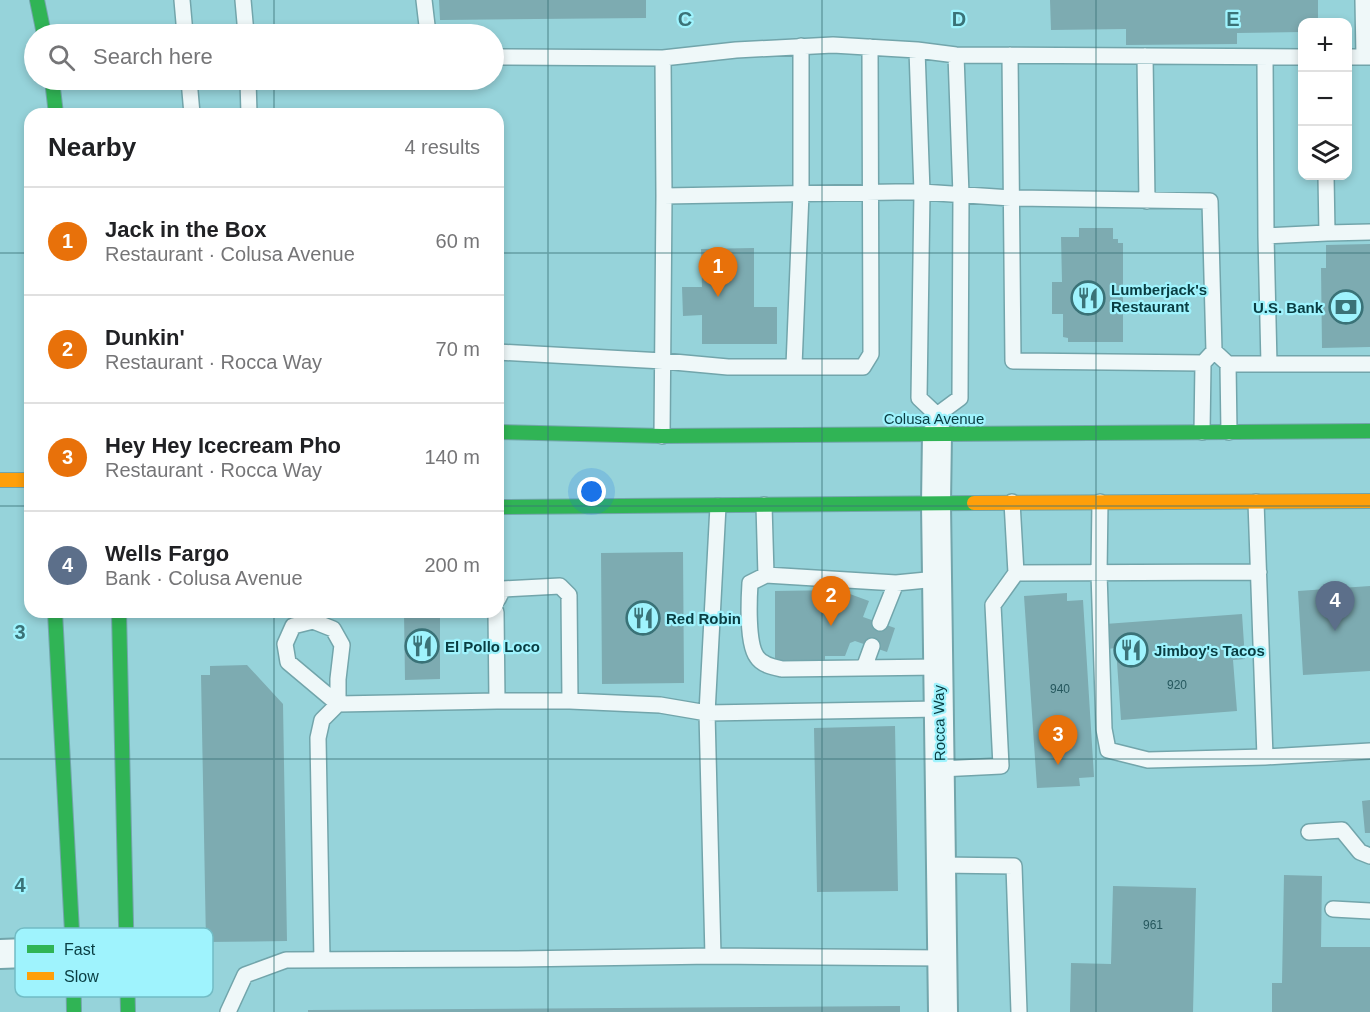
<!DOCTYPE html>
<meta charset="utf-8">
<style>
:root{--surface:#fff;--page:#f6f6f6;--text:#202124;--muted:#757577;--line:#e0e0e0;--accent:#7c3aed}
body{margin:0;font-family:Arial,sans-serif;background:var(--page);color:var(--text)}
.controls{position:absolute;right:18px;top:18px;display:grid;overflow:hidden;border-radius:12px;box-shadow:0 3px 9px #0003}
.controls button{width:54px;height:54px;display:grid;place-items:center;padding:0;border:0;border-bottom:2px solid var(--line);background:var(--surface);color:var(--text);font:30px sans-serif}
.you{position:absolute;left:592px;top:492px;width:21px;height:21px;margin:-15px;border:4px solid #fff;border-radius:50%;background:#1a73e8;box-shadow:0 0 0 9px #1a73e833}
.badge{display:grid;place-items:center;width:39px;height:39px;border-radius:50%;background:var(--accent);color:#fff;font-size:20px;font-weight:700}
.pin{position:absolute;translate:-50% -50px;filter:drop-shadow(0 2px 3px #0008)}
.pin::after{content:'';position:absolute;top:32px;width:21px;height:18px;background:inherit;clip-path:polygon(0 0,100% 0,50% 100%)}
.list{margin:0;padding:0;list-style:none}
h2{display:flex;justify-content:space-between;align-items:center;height:78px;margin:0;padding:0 24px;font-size:26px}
h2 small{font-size:20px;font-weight:400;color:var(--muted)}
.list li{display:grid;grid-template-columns:39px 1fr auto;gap:18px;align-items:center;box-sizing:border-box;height:108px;padding:0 24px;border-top:2px solid var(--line)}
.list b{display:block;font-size:22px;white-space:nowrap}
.list p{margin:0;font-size:20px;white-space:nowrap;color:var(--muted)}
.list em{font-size:20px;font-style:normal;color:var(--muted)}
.icon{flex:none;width:33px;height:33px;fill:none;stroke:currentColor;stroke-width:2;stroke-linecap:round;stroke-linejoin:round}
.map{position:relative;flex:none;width:1370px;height:1012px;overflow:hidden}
.search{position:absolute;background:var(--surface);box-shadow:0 3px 9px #0003;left:24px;top:24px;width:480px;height:66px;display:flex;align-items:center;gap:15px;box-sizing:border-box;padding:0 21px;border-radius:33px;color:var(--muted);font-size:22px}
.panel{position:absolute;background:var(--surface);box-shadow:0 3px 9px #0003;left:24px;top:108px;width:480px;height:510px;border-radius:18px}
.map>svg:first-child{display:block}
</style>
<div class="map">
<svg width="1370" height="1012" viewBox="0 0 1370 1012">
<rect width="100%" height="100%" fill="#96d3da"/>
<path fill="#7dabb1" d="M439 0H646V18L440 20Z
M1050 0H1318V22H1302V32L1237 33V44L1126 45V29L1051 30Z
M1079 228H1113V239H1118V243H1123V342H1068V338L1063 337V314H1052V282H1062L1061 237H1079Z
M1370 244V347L1322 348 1321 268H1326V245Z
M754 248V307H777V344H702V315L683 316 682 287H702L701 249Z
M683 552 684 683 602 684 601 553Z
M1370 586V671L1303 675 1298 591Z
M839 590 869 601 863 617 895 628 887 652 855 641 850 643 845 656H825V660L775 661V591Z
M1067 593V601L1083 600 1094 777 1079 778 1080 786 1037 788 1024 596Z
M404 612H440V679L405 680Z
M1242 614 1245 659 1233 660 1237 711 1121 720 1116 648 1107 649 1105 624Z
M247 665 283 704 287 941 206 942 201 675H210V666Z
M895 726 898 891 817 892 814 728Z
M1370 800V833H1365L1362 801Z
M1284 875 1322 876 1321 947H1370V1012H1272V983H1282Z
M1113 886 1196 888 1193 1012H1070L1071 963 1111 964Z
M900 1006V1012H308V1010Z"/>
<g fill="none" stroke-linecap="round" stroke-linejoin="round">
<g stroke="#72a5ab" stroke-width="18">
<path id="lane" d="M182 0 185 34
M243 0 246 34
M424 0 428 34
M1363 0 1364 57
M917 50 922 192 919 398 937 415V434
M1010 55 1013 361 1203 363 1214 351
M1145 56 1147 201
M494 57 663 58 736 50 833 45 917 50 956 55 1302 57
M1265 57 1266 236 1269 364
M1348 57H1370
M189 80 192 114
M248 80 249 114
M1326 176 1327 233 1370 232
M664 196 896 192H922L1011 198 1210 201 1214 351 1228 364H1370
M1266 236 1327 233
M498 352 663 361 728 367H863L871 354 870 47
M1228 364 1229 432
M794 366 801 193V46
M937 415 960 398 961 195 956 55
M1202 432 1203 363
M662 436 664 196 663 58
M1012 502 1016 573
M1100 502 1099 573 1104 729 1108 750 1148 760 1265 757
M1256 502 1265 757 1370 751
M764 505 766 575 896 583 937 579
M718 506 707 713 939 709
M766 575 750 583C749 599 747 644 757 657 762 665 773 667 782 669L938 667
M498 599 503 589 560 586 569 595 570 701 660 705 707 713 713 956 942 958
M880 623 896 583
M864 668 872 646
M497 701H570
M940 769 1001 766 993 605 1016 573 1259 572
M1309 832 1342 830 1360 852 1370 856
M941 865 1014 866 1019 1012
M1333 909 1370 911
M322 960 318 738 322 720 338 704V679L342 645 333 629 313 621 293 626 285 644 288 662 338 704 497 701 496 612
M228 1012 245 975 286 960 517 959 713 956"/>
</g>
<g stroke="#72a5ab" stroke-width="32">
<path id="street" d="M937 434 936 504 943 1012
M0 954 128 949"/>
</g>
<g stroke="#72a5ab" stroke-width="16">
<path id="fast" d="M37 0 44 34
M52 80 56 114
M498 432 662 436 1370 431
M498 507 974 503
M55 612 73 951 74 1012
M119 612 128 1012"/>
</g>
<g stroke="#72a5ab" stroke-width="16">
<path id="slow" d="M0 480H30
M974 503 1370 501"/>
</g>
<use href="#lane" stroke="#eff8f9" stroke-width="15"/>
<use href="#street" stroke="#eff8f9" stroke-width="28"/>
<use href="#fast" stroke="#30b455" stroke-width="14"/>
<use href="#slow" stroke="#ff9f0a" stroke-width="14"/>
</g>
<path fill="none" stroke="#3a7277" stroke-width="1.5" stroke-opacity="0.55" d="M274 0V34M548 0V1012M822 0V1012M1096 0V1012M274 80V114M0 253H30M498 253H1370M0 506H30M498 506H1370M274 612V1012M0 759H1370"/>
<defs>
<g id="restaurant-ring" transform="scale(1.725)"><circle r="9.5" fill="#9ff3fd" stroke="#3a7277" stroke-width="1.5"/><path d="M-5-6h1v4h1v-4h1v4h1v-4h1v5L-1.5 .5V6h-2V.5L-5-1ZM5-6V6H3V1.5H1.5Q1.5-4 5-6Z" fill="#3a7277"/></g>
<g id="bank-ring" transform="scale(1.725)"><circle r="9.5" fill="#9ff3fd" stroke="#3a7277" stroke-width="1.5"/><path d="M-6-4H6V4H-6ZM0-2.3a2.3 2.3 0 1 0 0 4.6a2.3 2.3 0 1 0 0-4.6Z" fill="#3a7277"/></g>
</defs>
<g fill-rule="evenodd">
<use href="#restaurant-ring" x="1088" y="298"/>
<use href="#bank-ring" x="1346" y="307"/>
<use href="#restaurant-ring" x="643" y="618"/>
<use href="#restaurant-ring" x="422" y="646"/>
<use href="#restaurant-ring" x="1131" y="650"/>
</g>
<g text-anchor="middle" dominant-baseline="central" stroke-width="4.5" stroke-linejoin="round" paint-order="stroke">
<g font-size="12" fill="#26585e">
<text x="1177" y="685">920</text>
<text x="1060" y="689">940</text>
<text x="1153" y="925">961</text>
</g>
<g font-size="15" font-weight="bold" fill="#093d42" stroke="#9ff3fd" text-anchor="start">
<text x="1111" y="289">Lumberjack's<tspan x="1111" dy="17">Restaurant</tspan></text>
<text x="1323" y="307" text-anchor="end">U.S. Bank</text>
<text x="666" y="618">Red Robin</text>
<text x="445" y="646">El Pollo Loco</text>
<text x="1154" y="650">Jimboy's Tacos</text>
</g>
<g font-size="15" fill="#093d42" stroke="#9ff3fd">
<text x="934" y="418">Colusa Avenue</text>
<text transform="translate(939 723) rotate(-91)">Rocca Way</text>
</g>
</g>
<rect x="15" y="928" width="198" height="69" rx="9" fill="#9ff3fd" stroke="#72bcc5" stroke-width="1.5"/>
<rect x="27" y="945" width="27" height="8" fill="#30b455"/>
<rect x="27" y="972" width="27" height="8" fill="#ff9f0a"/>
<g font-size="16" fill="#093d42">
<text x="64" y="955">Fast</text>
<text x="64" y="982">Slow</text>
</g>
<g font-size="20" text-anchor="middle" font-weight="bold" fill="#3a7277" stroke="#9ff3fd" stroke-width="4.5" stroke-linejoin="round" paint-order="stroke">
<text x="685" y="26">C</text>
<text x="959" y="26">D</text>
<text x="1233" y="26">E</text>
<text x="20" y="639">3</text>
<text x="20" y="892">4</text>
</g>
</svg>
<div class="controls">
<button>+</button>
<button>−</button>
<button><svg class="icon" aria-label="layers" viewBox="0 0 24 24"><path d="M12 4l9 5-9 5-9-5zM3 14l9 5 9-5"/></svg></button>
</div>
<div class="you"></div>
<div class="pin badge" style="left:718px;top:297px;background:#e8710a">1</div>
<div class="pin badge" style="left:831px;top:626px;background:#e8710a">2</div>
<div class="pin badge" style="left:1058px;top:765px;background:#e8710a">3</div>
<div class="pin badge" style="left:1335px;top:631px;background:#5c6f8a">4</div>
<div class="search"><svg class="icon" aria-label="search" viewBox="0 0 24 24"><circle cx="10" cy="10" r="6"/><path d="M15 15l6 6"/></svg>Search here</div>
<section class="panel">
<h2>Nearby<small>4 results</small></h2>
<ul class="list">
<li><span class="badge" style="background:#e8710a">1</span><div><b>Jack in the Box</b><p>Restaurant · Colusa Avenue</p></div><em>60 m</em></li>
<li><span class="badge" style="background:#e8710a">2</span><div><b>Dunkin'</b><p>Restaurant · Rocca Way</p></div><em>70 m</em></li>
<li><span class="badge" style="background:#e8710a">3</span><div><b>Hey Hey Icecream Pho</b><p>Restaurant · Rocca Way</p></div><em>140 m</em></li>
<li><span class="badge" style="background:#5c6f8a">4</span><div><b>Wells Fargo</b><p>Bank · Colusa Avenue</p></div><em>200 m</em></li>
</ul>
</section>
</div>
